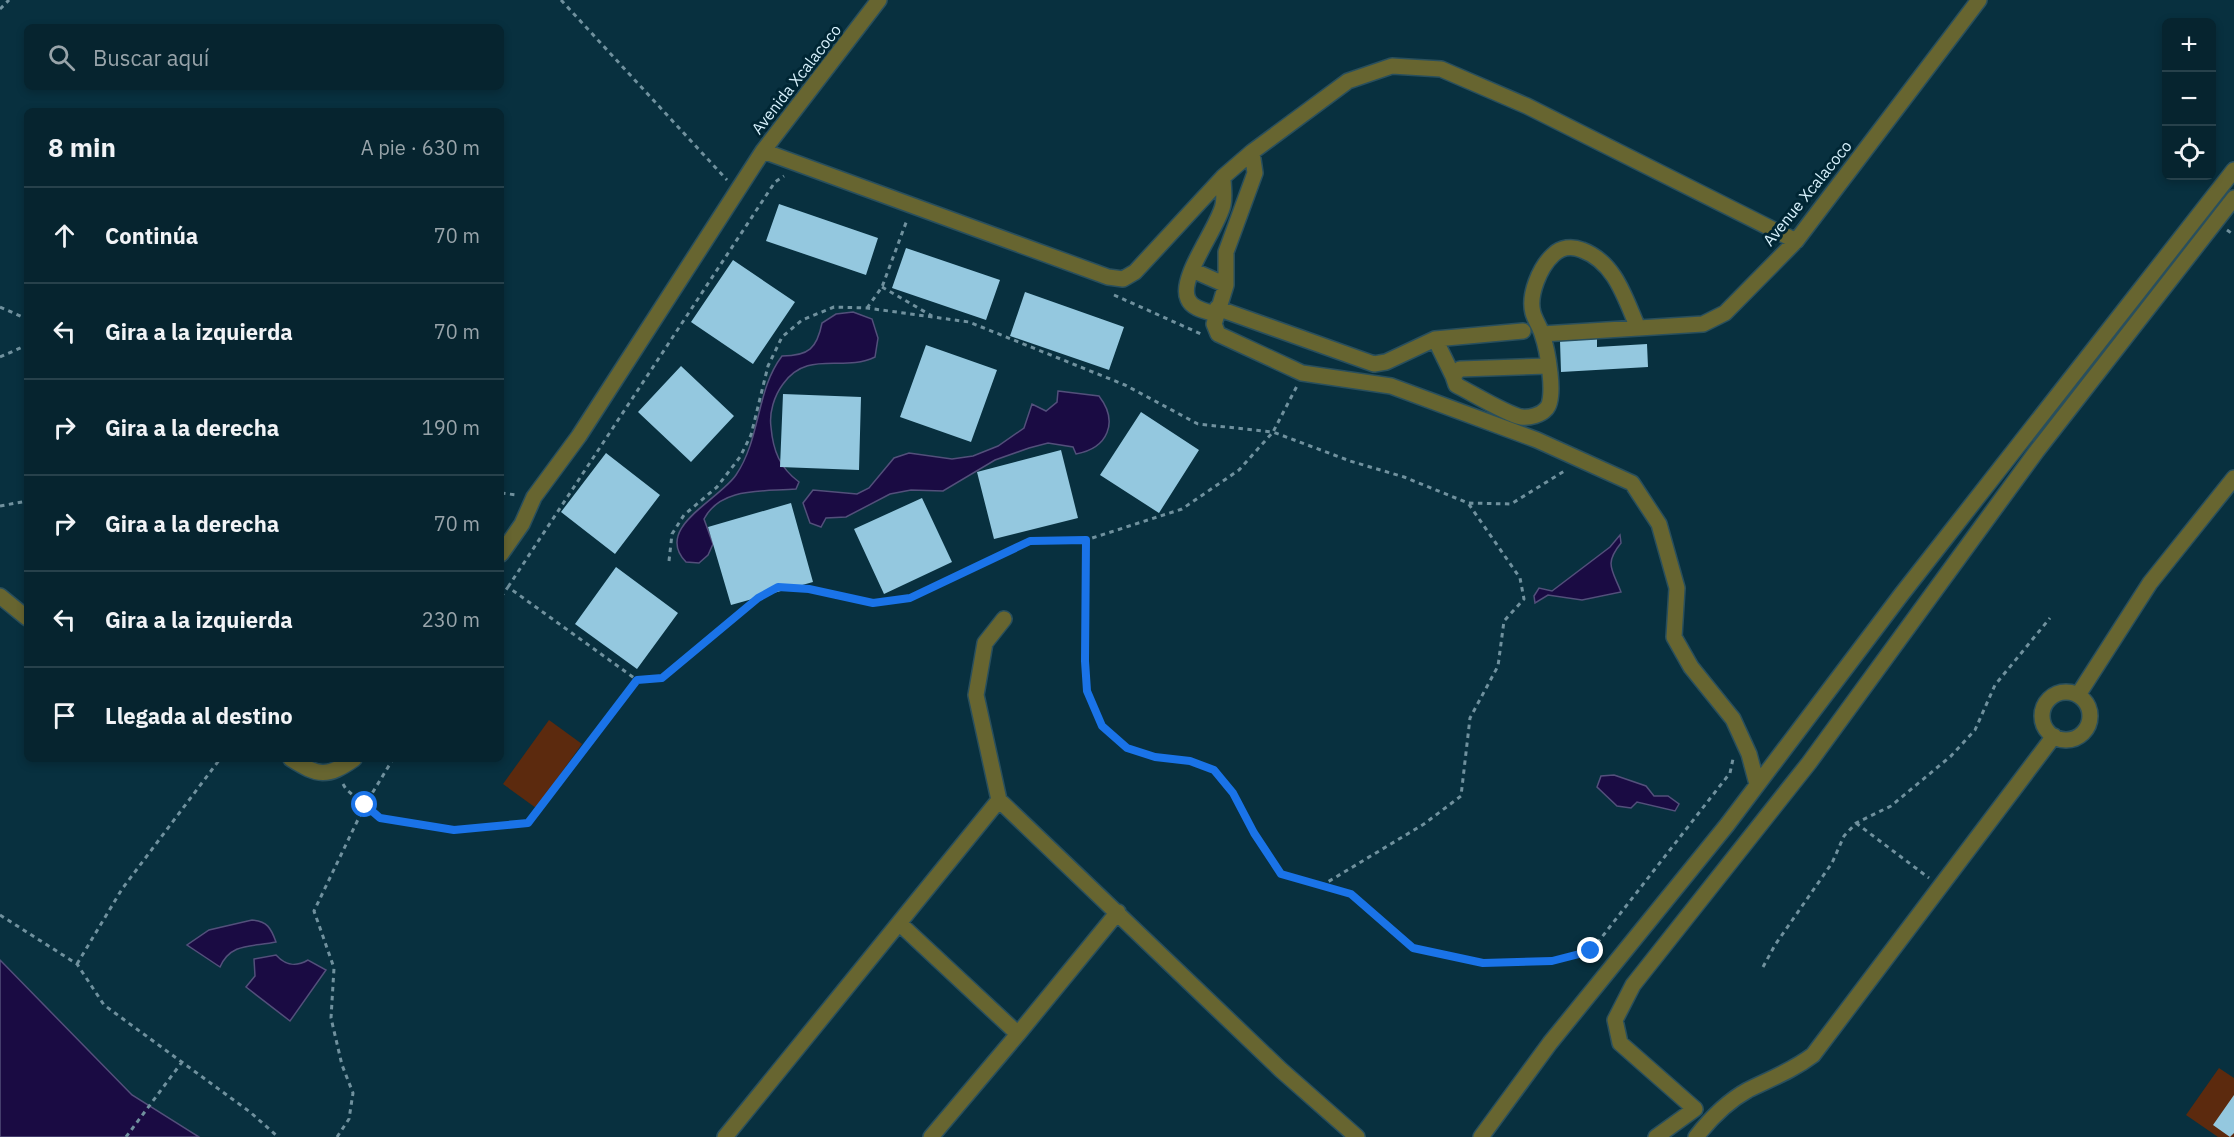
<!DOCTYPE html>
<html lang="es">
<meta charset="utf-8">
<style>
:root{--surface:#06242f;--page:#0f2c37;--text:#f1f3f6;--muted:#98a4aa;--line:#27414b}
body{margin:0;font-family:"IBM Plex Sans",sans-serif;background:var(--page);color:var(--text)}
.controls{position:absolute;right:18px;top:18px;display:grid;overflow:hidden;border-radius:9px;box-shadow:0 3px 9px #0003}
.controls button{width:54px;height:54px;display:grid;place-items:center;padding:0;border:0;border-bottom:2px solid var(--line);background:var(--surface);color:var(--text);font:30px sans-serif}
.stop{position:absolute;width:18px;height:18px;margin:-14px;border:4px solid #1a73e8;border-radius:50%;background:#fff}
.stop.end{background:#1a73e8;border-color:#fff;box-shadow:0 2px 6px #0008}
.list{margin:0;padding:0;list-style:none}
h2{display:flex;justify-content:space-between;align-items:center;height:78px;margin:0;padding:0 24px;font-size:26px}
h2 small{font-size:20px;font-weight:400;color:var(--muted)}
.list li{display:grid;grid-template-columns:39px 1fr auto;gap:18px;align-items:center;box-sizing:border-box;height:96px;padding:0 24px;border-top:2px solid var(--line)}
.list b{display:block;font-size:22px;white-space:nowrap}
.list em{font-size:20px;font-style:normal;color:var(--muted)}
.icon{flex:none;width:33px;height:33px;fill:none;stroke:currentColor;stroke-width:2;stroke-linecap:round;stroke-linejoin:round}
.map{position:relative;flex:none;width:2234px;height:1137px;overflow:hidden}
.search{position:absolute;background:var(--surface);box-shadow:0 3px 9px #0003;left:24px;top:24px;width:480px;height:66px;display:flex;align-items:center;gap:15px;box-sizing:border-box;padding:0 21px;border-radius:9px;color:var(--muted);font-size:22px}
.panel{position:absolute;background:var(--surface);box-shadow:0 3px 9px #0003;left:24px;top:108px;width:480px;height:654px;border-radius:9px}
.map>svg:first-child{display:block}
</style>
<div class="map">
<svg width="2234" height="1137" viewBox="0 0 2234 1137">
<rect width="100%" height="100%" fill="#08303f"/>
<path fill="#5c2a0e" d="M549 720 582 744 536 808 503 784Z
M2219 1068 2234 1078V1137H2218L2186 1115Z"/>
<path fill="#1a0b43" stroke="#53507b" stroke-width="1.5" d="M853 312 872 319 878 338 875 357C843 373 808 349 783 384 774 396 769 413 771 427 773 451 780 468 799 482L796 489C765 492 721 486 704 519L713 544 708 555 699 563 686 562C653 528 719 500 736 475 761 438 756 390 782 356 809 356 817 348 822 323L836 314Z
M1058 391 1099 396C1119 422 1108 448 1076 454L1073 447 1048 443 1029 448 995 460 943 491 911 490 890 494 846 517 826 518 821 527 810 523 803 503 813 490 857 494 869 488 894 458 909 453 952 459 973 456 998 446 1024 428 1032 404 1046 411 1057 402Z
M1620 535 1621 543C1604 564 1612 569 1621 592L1582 600 1548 595 1535 603 1534 596 1539 588 1552 591 1610 547Z
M1614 775 1646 786 1654 796H1668L1679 804 1675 811 1637 802 1631 808 1617 806 1597 787 1601 776Z
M252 920C267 921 271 928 276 942 253 947 231 942 220 967L187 945 209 930Z
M276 955C286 966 296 967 308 960L326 970 290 1021 246 987 255 976 254 959Z
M0 960 132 1095 199 1137H0Z"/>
<path fill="#94c8df" d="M779 204 878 238 866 275 766 241Z
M906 248 1000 280 986 320 892 288Z
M733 260 795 302 753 364 691 322Z
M1025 292 1124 327 1109 370 1010 336Z
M1597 339V347L1647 344 1648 367 1561 372 1560 341Z
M926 345 997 370 971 442 900 417Z
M681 366 734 416 691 462 638 412Z
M783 394 861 397 859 470 780 467Z
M1141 412 1199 450 1159 513 1100 475Z
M1061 450 1078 518 994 539 977 472Z
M606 453 660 495 615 554 561 512Z
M922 498 952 562 884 594 854 529Z
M791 503 813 582 731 605 708 527Z
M616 567 678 613 637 669 575 624Z
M2234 1095V1133L2230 1137 2213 1125Z"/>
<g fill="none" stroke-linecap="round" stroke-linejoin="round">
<g stroke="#294f5d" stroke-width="18">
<path id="minor" d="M763 151 1108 277 1123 279 1135 272 1223 177 1252 152 1348 81 1392 66 1441 69 1527 106 1796 241
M1252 152 1255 173 1226 252V285L1214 324 1218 334 1302 373 1391 386 1537 440 1632 483 1659 524 1677 588 1674 637 1691 667 1733 719 1749 754 1757 784
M1192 270 1226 285
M1217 308 1374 364 1386 362 1435 339 1523 331
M1215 314C1206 311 1192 309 1188 299 1178 278 1218 228 1223 205 1225 197 1223 186 1223 177
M1542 334 1703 324 1725 313 1796 241 1979 0
M1435 339 1453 376
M1548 366 1460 369 1453 376 1456 385C1472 393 1506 414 1521 417 1530 418 1541 415 1546 409 1557 399 1547 348 1542 334 1540 327 1535 320 1533 313 1528 295 1540 267 1553 255 1561 247 1572 246 1582 250 1615 262 1625 298 1638 328
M501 554 522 524 534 497 579 436 763 151 879 0
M0 596 27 618
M1004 619 985 643 976 695 999 800 1281 1070 1357 1137
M2042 716a24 24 0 1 1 48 0a24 24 0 1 1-48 0Z
M2078 695 2150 583 2234 478
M291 759C318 776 327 778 354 759
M899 923 1018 1034 1118 912
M725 1137 999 800
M931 1137 1018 1034
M1481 1137 1550 1043 1727 825 1901 595 2234 170
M1656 1137 1695 1109 1620 1043 1615 1020 1633 985 1809 763 2036 452 2234 198
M1696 1137C1710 1119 1728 1101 1748 1090 1770 1079 1792 1071 1813 1055L2054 736"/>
</g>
<path stroke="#70919e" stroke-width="3" stroke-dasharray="4.5 4.5" stroke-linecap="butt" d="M561 0 727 180
M0 9 9 0
M2227 230 2234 235
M882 287 932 316
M1114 295 1201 334
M0 307 27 319
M867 308 882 287 907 220
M0 357 27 345
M501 493 517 495
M0 506 27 501
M1086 540 1085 661 1087 691 1102 726 1127 748 1155 757 1190 761 1214 770 1233 793 1254 833 1281 874 1351 893 1413 948 1483 963 1552 961 1591 951 1730 773 1733 759
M669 561 672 534 684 515 717 487 740 457 751 435 768 366 782 337 802 320 834 307 867 308 969 322 1125 385 1198 424 1273 432 1297 386
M508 587 775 182 784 176
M501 597 508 587 637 680
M343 784 346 789 379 818 454 830 528 823 637 680 662 678 758 598 778 587 809 589 874 603 910 598 1030 541 1086 540 1182 509 1239 470 1273 432 1350 461 1404 477 1468 503 1511 504 1566 470
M1856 823 1929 878
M1321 886 1424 824 1461 796 1470 718 1498 666 1504 621 1524 599 1520 578 1468 503
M0 915 77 964 104 1005 250 1112 278 1137
M77 964 122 889 220 759
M1763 967 1775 945 1832 863 1844 836 1856 823 1891 806 1951 756 1975 730 1995 685 2050 618
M126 1137 182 1062
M337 1137 349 1119 353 1093 342 1065 331 1018 334 968 314 911 365 805 393 759"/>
<use href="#minor" stroke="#676530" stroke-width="15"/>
</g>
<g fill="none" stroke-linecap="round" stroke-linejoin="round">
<path stroke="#1a73e8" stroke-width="8" d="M365 805 380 818 454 830 528 823 637 680 662 678 758 598 778 587 809 589 873 603 910 598 1030 541 1086 540 1085 661 1087 691 1102 726 1127 748 1155 757 1190 761 1214 770 1233 793 1254 833 1281 874 1351 894 1413 948 1483 963 1552 961 1591 951"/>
</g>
<g text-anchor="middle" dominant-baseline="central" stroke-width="6" stroke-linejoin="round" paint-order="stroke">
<g font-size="16" fill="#d8f2fd" stroke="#002634">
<text transform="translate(796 79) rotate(-52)">Avenida Xcalacoco</text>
<text transform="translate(1807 193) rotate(-51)">Avenue Xcalacoco</text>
</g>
</g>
</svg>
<div class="controls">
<button>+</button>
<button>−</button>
<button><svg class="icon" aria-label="locate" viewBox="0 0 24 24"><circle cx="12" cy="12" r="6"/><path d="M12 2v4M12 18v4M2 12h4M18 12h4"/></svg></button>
</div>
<div class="stop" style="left:365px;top:805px"></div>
<div class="stop end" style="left:1591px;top:951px"></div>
<div class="search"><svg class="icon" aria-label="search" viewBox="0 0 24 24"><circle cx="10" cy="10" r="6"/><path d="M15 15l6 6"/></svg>Buscar aquí</div>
<section class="panel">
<h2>8 min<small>A pie · 630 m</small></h2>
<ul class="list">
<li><svg class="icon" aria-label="ahead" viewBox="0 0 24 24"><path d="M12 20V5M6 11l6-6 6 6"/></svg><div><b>Continúa</b></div><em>70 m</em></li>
<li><svg class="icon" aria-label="left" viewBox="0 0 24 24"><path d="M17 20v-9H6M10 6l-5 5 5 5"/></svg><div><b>Gira a la izquierda</b></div><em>70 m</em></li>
<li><svg class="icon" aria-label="right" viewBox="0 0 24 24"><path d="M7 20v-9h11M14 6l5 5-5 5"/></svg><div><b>Gira a la derecha</b></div><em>190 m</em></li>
<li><svg class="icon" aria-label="right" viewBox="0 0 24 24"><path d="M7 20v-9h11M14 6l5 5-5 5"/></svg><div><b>Gira a la derecha</b></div><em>70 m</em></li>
<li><svg class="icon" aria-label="left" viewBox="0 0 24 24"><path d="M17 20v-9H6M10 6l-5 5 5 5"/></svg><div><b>Gira a la izquierda</b></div><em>230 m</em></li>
<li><svg class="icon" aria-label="arrive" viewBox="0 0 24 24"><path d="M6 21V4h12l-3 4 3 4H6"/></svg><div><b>Llegada al destino</b></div></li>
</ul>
</section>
</div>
